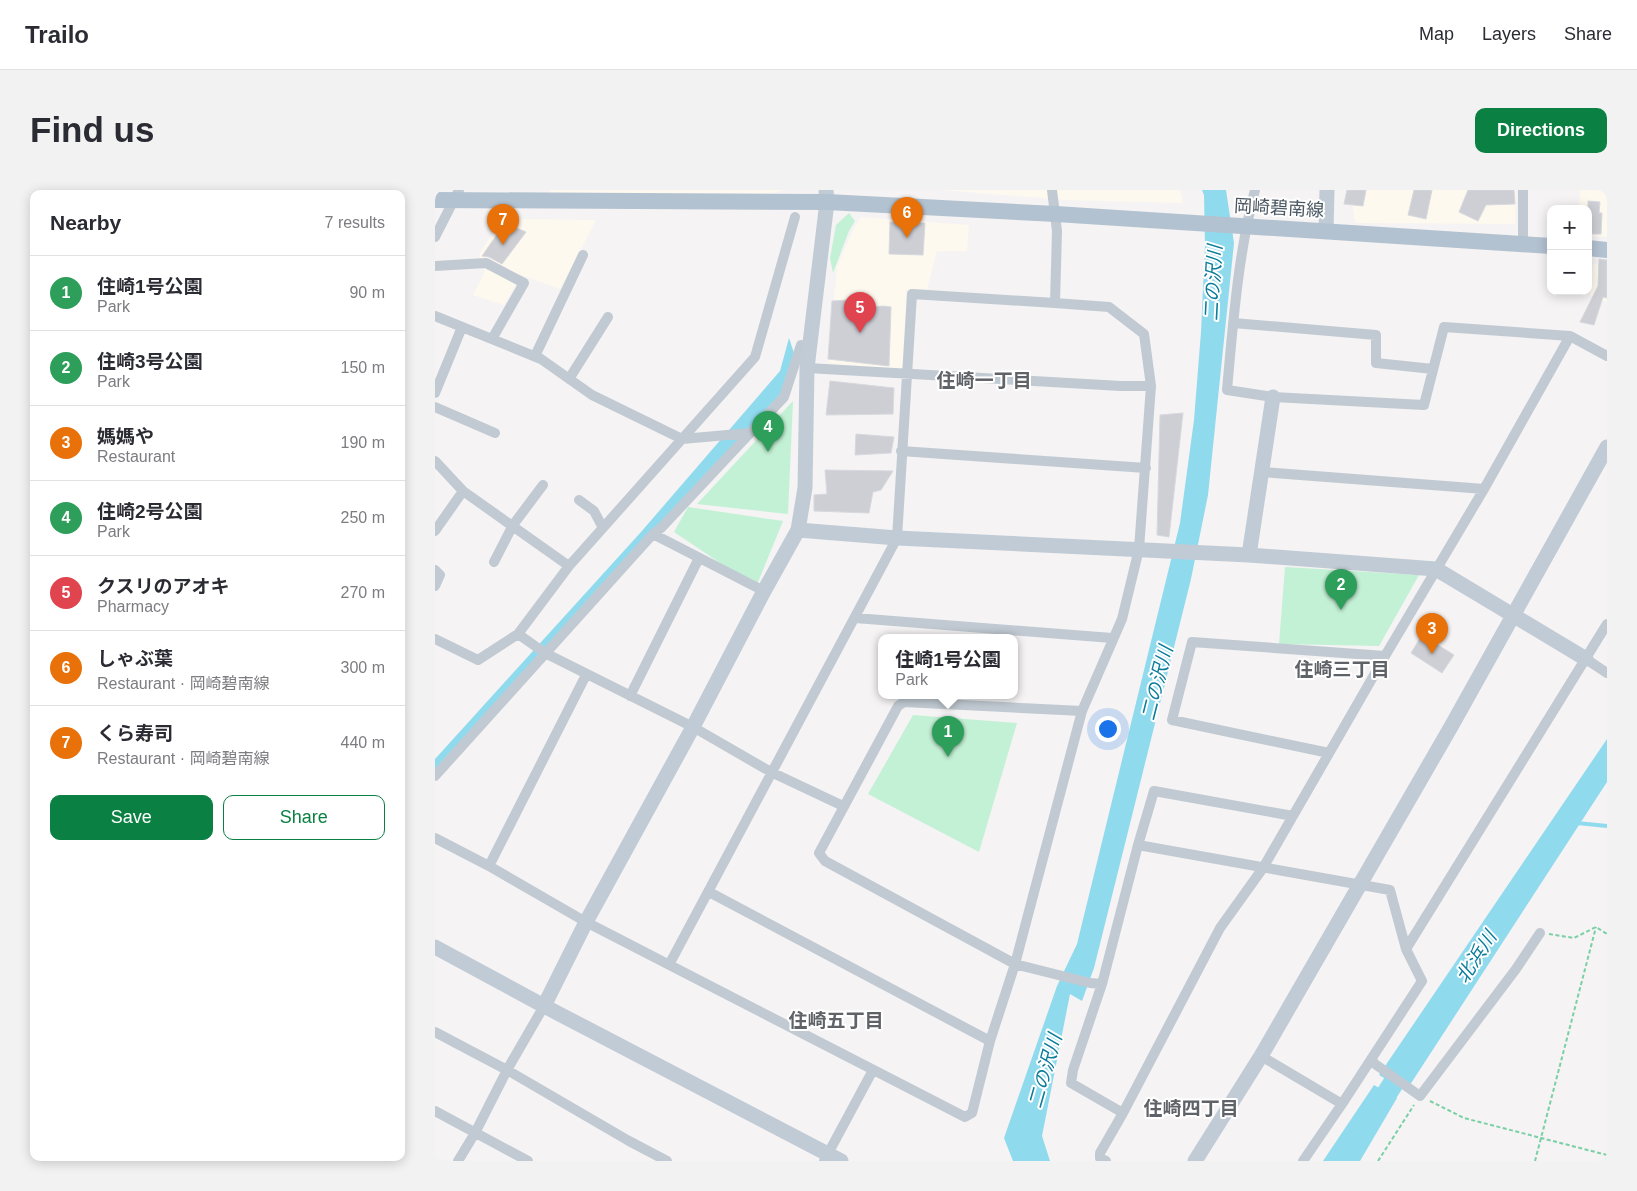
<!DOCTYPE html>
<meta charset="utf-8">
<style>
:root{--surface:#fff;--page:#f2f2f3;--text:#2b2b33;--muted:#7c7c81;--line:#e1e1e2;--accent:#0b8043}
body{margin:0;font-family:Arial,"Noto Sans JP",sans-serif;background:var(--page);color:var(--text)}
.controls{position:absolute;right:15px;top:15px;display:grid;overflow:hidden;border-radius:10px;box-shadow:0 2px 12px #0003}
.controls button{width:45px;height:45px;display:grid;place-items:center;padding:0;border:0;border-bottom:1px solid var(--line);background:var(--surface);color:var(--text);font:25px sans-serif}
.you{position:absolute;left:672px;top:538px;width:18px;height:18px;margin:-12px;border:4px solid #fff;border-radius:50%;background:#1a73e8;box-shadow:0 0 0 8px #1a73e833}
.badge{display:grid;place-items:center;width:32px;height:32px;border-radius:50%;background:var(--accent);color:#fff;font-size:16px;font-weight:700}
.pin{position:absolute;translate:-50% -41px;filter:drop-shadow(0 1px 2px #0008)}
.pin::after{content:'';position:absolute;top:26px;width:18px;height:15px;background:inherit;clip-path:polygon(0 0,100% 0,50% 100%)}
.popup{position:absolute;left:443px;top:444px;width:140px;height:65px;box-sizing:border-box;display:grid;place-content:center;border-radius:10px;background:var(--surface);filter:drop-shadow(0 1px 4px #0005);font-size:16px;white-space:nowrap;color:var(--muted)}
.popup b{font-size:19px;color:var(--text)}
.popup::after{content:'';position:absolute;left:50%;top:100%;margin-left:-10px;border:10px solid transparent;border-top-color:var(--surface)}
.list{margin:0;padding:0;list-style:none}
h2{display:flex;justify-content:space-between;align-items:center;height:65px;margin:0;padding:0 20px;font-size:21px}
h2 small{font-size:16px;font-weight:400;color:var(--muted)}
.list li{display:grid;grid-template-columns:32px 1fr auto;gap:15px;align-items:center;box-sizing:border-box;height:75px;padding:0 20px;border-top:1px solid var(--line)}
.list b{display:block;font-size:19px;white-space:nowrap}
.list p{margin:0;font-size:16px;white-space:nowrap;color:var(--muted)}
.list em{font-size:16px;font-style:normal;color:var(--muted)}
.actions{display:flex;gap:10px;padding:15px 20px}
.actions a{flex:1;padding:11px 0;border:1px solid var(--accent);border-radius:10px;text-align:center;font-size:18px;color:var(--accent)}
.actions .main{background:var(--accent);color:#fff}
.map{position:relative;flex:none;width:1172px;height:971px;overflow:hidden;border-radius:10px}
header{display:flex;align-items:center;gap:30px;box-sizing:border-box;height:70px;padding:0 25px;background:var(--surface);border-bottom:1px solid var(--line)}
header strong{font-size:24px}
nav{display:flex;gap:28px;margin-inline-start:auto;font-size:18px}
.intro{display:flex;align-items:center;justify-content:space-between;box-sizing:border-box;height:120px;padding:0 30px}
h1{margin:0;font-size:35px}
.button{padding:12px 22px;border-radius:10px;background:var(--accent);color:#fff;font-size:18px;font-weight:700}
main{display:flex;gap:30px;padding:0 30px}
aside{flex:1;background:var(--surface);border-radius:10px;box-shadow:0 2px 12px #0003}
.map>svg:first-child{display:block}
</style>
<header>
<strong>Trailo</strong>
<nav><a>Map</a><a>Layers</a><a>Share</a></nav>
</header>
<div class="intro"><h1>Find us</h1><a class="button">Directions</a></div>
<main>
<aside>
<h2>Nearby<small>7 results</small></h2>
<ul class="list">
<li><span class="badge" style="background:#2e9e5b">1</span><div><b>住崎1号公園</b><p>Park</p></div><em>90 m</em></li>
<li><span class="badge" style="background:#2e9e5b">2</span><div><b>住崎3号公園</b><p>Park</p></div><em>150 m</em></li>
<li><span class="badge" style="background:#e8710a">3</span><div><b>媽媽や</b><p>Restaurant</p></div><em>190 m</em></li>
<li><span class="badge" style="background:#2e9e5b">4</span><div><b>住崎2号公園</b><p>Park</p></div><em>250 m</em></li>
<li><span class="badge" style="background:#e0444e">5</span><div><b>クスリのアオキ</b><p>Pharmacy</p></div><em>270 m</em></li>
<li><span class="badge" style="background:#e8710a">6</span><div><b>しゃぶ葉</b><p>Restaurant · 岡崎碧南線</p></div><em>300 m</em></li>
<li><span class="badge" style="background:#e8710a">7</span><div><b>くら寿司</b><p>Restaurant · 岡崎碧南線</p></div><em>440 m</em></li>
</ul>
<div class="actions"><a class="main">Save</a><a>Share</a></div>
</aside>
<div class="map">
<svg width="1172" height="971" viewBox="0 0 1172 971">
<rect width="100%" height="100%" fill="#f5f3f3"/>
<path fill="#fdf9ef" d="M116 0H350L338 3H114Z
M508 0H745L748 13 630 10Z
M915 0H1081L1080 34 920 33Z
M1145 0H1172V47L1153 46V19H1144Z
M426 27 534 35 532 61H502L492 99 471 100 469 181 393 173 402 76 419 38Z
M67 29 161 30 125 99 86 85 69 115 38 105 50 81 44 64Z
M1158 74H1172V112L1155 106Z"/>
<path fill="#c3f1d5" d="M414 23 420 31 414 41 398 83 395 68 401 35Z
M358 211 353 324 262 314Z
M253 317 348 331 321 397 239 342Z
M850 377 984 385 944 456 844 454Z
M478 525 582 533 544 662 433 604Z"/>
<path fill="#90daee" d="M767 0H791L799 53 773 305 756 389 659 778 647 811 635 804 607 946 615 971H578L569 948 622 796 642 754 745 333 759 230 766 142 770 56 769 5Z
M354 148 359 163 347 202 0 581V569L206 342 345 181Z
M1172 549V592L971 901 944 885Z
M939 895 962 908 925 971H888Z"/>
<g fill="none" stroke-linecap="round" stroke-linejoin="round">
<path stroke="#90daee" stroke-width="4" d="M1142 633 1172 636"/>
<path stroke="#90daee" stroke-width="21" d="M909 971 973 870"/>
</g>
<path fill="#cdcfd5" stroke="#d7d9de" d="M912 0H931L928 16 909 14Z
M979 0H997L991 29 973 25Z
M1033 0H1079L1080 14 1051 15 1043 31 1024 22Z
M1153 11 1165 12 1164 23H1167L1166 44H1153Z
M455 32 490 33 488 65 454 64Z
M70 33 91 42 67 74 54 67 47 66Z
M1164 69 1172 70V108L1168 107 1159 135 1145 132 1163 96Z
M430 109 431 118 448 116 456 117 454 176 393 169 397 111Z
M395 191 459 198 458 224 391 225Z
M748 223 734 347 722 345 725 225Z
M421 244 459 247 456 263 420 265Z
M390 280 458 281 446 300 438 302 434 323 379 321V305L392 304Z
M987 445 1019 465 1007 483 976 463Z"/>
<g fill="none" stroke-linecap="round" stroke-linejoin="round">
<path stroke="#7ad0a6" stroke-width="2" stroke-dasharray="4 2.5" stroke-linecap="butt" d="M1114 744 1139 748 1161 737 1172 744
M995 911 1029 928 1172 965
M943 971 979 915
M1100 971 1161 737"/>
<path stroke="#c1cad2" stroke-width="10" d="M820 0C803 65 798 133 792 200L838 207 989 215 1009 137 1135 146 1172 166
M1088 0V55
M0 47 24 0
M0 76 51 73 89 93 57 149
M620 113 674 117 709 144 716 196
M0 126 106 169 157 205 247 249 315 243
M798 133 941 145V173L998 179
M100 166 148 65
M134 189 173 127
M0 203 27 137
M0 217 60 243
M466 261 711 278
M0 271 28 301 134 376
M827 282 1049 299
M144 310 159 321 168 338
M0 341 28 301
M218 344 329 401
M59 372 78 335 108 295
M0 380 5 385 0 396
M420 428 677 448
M83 444 110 463 258 537 336 582 408 616
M0 449 43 470 83 444 134 376 320 167 360 27
M1151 469 1172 483
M195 506 264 368
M647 521 469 512 463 516 384 663 390 671 580 774 655 793 667 794
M894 563 737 530 757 452 950 466
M0 586 218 344 226 338 349 207 366 155
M0 648 54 676 151 732 530 927 537 923 555 851 580 774 647 521 687 429 704 359 716 196H686L372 178
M703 655 955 700 971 759
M54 676 151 485
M274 702 555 851
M235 773 462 348 477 104 620 113 622 41 617 0
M0 842 72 880 194 951 232 971
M826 866 907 914
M936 869 940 874 985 906 1081 779 1105 743
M0 921 93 971
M688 923 636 893 638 880 667 794 703 655 719 601 858 626
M23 971 40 943 72 880 109 816
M389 971 438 880
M671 971 665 968V963L688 923 785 738 828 678 950 466 1049 299 1135 146
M868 971 907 914 987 791 971 759 1172 434"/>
<path stroke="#c1cbd6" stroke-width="15" d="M891 40 892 0
M363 340 462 348 814 365 1001 379 1151 469
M814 365 838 207
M0 757 109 816 406 971
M109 816 151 732 258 537 329 401 363 340 370 298 372 178 392 12 391 0
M760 971 826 866 1017 535 1172 257"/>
<path stroke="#b3c2d1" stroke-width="16" d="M0 10 392 12 621 24 1116 56
M1153 58 1172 60"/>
</g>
<g text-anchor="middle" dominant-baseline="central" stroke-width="4" stroke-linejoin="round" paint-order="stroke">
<g font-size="18" fill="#4a5661" stroke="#fff">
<text transform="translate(844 18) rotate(3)">岡崎碧南線</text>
</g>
<g font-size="19" font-style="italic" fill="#0c7c9b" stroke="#fff">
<text transform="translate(778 93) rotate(-87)">二の沢川</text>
<text transform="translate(722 493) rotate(-76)">二の沢川</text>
<text transform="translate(1041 767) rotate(-57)">北浜川</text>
<text transform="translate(610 881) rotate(-74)">二の沢川</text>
</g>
<g font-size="19" font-weight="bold" fill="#5f6368" stroke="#fff">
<text x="549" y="190">住崎一丁目</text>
<text x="907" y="479">住崎三丁目</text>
<text x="401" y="830">住崎五丁目</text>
<text x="756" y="918">住崎四丁目</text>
</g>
</g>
</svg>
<div class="controls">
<button>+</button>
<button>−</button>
</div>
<div class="you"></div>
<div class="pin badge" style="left:513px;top:567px;background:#2e9e5b">1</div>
<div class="popup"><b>住崎1号公園</b>Park</div>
<div class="pin badge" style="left:906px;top:420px;background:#2e9e5b">2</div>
<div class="pin badge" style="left:997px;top:464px;background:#e8710a">3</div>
<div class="pin badge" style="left:333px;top:262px;background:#2e9e5b">4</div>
<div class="pin badge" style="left:425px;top:143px;background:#e0444e">5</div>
<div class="pin badge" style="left:472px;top:48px;background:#e8710a">6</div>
<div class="pin badge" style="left:68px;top:55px;background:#e8710a">7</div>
</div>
</main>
